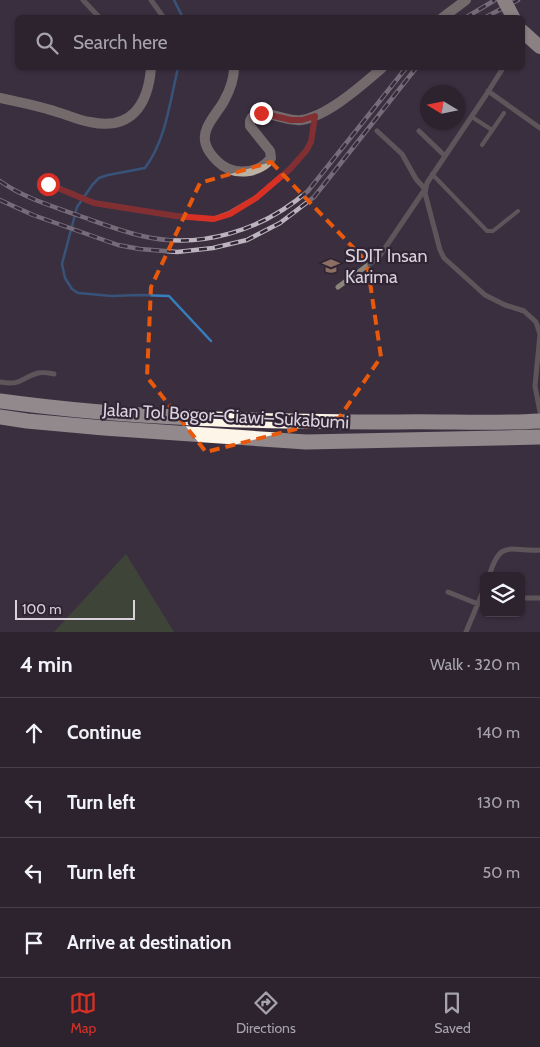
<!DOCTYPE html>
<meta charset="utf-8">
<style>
:root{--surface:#2c232f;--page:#342b37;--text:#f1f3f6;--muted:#a6a4aa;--line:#48404b;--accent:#d93025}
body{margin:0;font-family:Cabin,sans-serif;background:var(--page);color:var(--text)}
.controls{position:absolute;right:15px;bottom:15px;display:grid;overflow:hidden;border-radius:8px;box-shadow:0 1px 4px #0004}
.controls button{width:45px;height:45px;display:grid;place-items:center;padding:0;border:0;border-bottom:1px solid var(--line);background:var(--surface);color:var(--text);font:25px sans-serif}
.compass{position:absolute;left:420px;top:85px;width:45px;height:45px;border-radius:50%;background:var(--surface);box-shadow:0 1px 4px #0004;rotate:280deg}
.scale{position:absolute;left:15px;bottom:12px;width:120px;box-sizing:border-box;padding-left:5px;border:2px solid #d9d1db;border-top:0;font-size:14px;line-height:18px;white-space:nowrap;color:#d9d1db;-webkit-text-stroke:4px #312535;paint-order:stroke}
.stop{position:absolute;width:15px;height:15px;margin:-11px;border:4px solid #d93025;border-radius:50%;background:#fff}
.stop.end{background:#d93025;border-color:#fff;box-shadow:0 1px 5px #0008}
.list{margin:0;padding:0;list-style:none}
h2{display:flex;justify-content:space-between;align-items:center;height:65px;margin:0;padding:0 20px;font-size:21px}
h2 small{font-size:16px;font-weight:400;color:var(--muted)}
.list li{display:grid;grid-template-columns:32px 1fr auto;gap:15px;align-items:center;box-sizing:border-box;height:70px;padding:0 20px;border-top:1px solid var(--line)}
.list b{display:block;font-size:19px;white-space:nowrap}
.list em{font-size:16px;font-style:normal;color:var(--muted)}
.icon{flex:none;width:28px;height:28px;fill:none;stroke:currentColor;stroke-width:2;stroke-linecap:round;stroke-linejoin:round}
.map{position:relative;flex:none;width:540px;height:632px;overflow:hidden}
.search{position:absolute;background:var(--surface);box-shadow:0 1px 4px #0004;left:15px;right:15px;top:15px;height:55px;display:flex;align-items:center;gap:12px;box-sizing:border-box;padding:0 18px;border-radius:8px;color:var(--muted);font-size:19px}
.sheet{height:345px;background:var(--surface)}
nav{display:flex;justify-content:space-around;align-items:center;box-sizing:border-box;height:70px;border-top:1px solid var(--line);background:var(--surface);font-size:14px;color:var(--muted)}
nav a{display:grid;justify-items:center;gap:2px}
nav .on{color:var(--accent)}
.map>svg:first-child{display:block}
</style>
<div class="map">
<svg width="540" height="632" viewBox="0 0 540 632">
<rect width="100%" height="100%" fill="#3b2f3f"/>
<path fill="#435d30" d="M126 554 174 632H54Z"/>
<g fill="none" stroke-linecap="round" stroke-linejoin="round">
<path stroke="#367fbe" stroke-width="2.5" d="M174 0 183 18
M178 68C170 101 166 140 145 168L108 175 99 178 93 184 77 207 62 264 65 278 72 289 78 293 112 296 139 295 169 296 211 341"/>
<path stroke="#8a847b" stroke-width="4" d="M472 117 492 130
M482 145 504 113
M432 174 487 231H493L518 211"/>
<path stroke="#8a847b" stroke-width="5" d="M83 0 100 18
M151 0 164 18
M503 68 486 95 427 183 425 193 440 250 444 258 485 295 505 305 524 311 536 322 540 334 535 386 540 412
M488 91 540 128
M419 131 445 156
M49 184 94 203 176 216 214 219 230 213 256 198 290 169 306 151 311 142 315 116
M338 287 379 257 425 189 416 179 402 154 377 131
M0 382C22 386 20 378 38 373 43 372 49 373 54 374
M489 576C501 538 509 552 540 550
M448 592 478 604
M521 598H540
M466 632 484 589"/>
<path stroke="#bbb1a3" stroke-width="10" d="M442 18 466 0
M234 68C234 79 230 90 224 101 217 114 200 129 206 145 208 151 213 157 217 161 226 170 236 173 249 171 257 170 266 165 271 158L270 151 250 126V121L252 117C268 108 284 122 301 120 328 116 362 85 382 68
M0 98C19 102 38 106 57 112 68 115 78 120 90 122 131 131 148 105 151 68"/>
<path stroke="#eee4d5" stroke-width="14" d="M522 31 540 47"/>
<path stroke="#fdf5e8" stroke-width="15" d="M0 401C131 419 264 422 396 422 444 421 492 424 540 421
M0 417 27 421 104 428 306 442 540 437"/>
<g stroke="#bcb4bf" stroke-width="4.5">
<path id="rail" d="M465 18 495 0
M484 18 518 0
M0 181C24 198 52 206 80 216 100 223 121 231 142 236 201 250 263 230 308 191L406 68
M0 200 33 215 118 245 140 249 177 252 213 248 247 240 280 223 314 197 416 68"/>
</g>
<use href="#rail" stroke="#312535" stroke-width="2.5" stroke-dasharray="8" stroke-linecap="butt"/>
<path stroke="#eee4d5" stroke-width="14" d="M504 0 513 17"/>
</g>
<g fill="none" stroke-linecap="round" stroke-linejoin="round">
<path stroke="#d93025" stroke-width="6" d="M48 184 94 203 176 216 214 219 230 214 256 198 290 169 306 151 311 142 315 116 302 120H291L261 113"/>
</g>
<path d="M0 0H540V632H0ZM271 162 367 262 381 357 339 418 206 452 147 377 151 287 200 183Z" fill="#3b2f3f" fill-opacity=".55" fill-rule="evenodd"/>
<path fill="none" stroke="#e8590c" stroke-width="4" stroke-dasharray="10 6" stroke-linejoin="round" d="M271 162 367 262 381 357 339 418 206 452 147 377 151 287 200 183Z"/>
<defs>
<g id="school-bare" transform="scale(1.35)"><path d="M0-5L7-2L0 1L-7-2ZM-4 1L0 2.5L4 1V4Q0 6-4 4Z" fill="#8d6e63" stroke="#312535" stroke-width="2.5" paint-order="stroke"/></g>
</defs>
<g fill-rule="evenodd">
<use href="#school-bare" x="331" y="266"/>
</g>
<g text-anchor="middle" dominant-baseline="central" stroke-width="4.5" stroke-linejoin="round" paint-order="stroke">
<g font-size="18" fill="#d9d1db" stroke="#312535" text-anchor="start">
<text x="345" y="256">SDIT Insan<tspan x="345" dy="21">Karima</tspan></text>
</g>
<g font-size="18" fill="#d9d1db" stroke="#312535">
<text transform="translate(226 416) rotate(3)">Jalan Tol Bogor–Ciawi–Sukabumi</text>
</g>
</g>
</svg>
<div class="controls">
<button><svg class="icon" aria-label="layers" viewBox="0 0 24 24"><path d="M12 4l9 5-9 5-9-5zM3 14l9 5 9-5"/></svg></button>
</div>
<svg class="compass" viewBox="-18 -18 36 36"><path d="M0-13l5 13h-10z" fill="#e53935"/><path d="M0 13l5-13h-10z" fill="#a6a4aa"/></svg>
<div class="scale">100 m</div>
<div class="stop" style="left:48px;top:184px"></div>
<div class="stop end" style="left:261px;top:113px"></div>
<div class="search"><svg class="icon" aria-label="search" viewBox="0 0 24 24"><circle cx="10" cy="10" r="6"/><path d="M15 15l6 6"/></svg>Search here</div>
</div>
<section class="sheet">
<h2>4 min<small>Walk · 320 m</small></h2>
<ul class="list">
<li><svg class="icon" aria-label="ahead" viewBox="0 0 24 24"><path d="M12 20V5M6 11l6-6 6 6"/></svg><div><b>Continue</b></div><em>140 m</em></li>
<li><svg class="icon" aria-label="left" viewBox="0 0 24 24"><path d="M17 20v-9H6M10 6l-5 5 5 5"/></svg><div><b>Turn left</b></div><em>130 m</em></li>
<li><svg class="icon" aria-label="left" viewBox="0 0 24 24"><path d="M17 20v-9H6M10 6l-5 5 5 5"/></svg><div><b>Turn left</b></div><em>50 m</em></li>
<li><svg class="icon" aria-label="arrive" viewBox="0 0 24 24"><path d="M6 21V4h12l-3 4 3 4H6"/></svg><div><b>Arrive at destination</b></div></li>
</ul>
</section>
<nav>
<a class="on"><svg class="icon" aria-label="map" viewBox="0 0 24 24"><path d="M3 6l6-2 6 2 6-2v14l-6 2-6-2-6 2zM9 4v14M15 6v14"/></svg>Map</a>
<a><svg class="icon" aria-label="directions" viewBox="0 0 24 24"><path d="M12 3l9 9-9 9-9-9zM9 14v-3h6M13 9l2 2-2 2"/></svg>Directions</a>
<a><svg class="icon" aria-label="saved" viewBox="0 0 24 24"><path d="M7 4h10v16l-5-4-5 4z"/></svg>Saved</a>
</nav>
